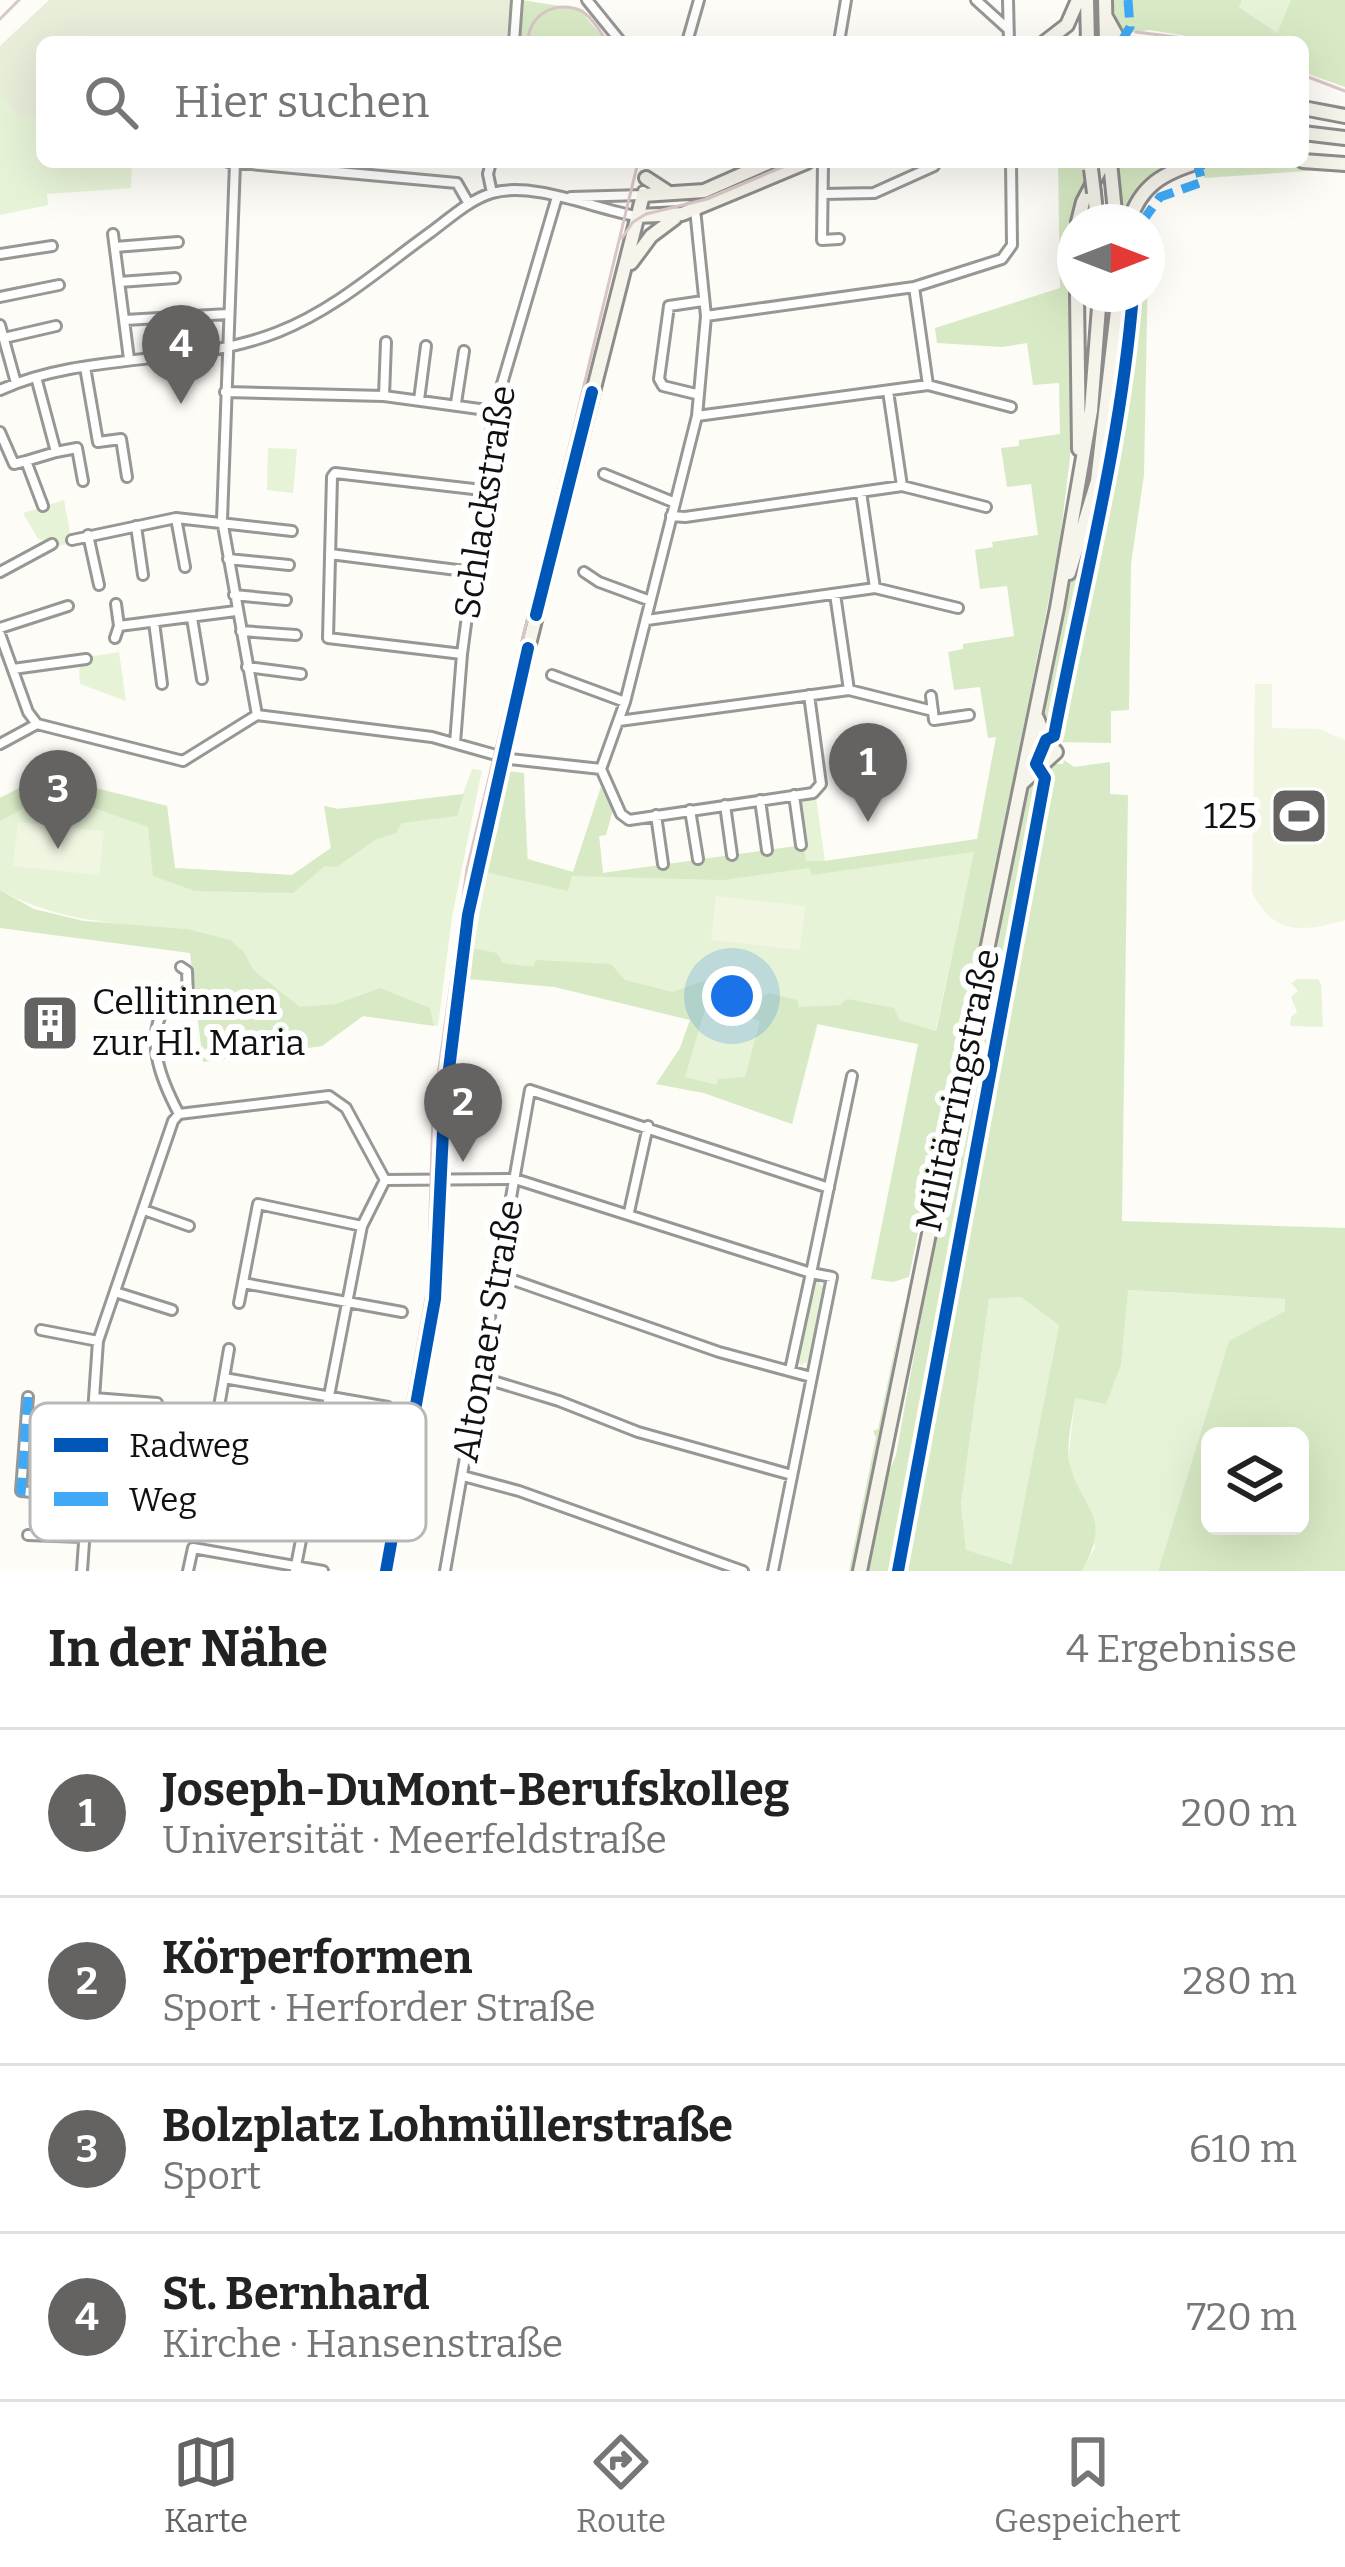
<!DOCTYPE html>
<html lang="de">
<meta charset="utf-8">
<style>
:root{--surface:#fff;--page:#f6f6f6;--text:#222;--muted:#767676;--line:#e0e0e0;--accent:#646362}
body{margin:0;font-family:Bitter,serif;background:var(--page);color:var(--text)}
.controls{position:absolute;right:36px;bottom:36px;display:grid;overflow:hidden;border-radius:18px;box-shadow:0 12px 48px #0002}
.controls button{width:108px;height:108px;display:grid;place-items:center;padding:0;border:0;border-bottom:3px solid var(--line);background:var(--surface);color:var(--text);font:60px sans-serif}
.compass{position:absolute;left:1057px;top:204px;width:108px;height:108px;border-radius:50%;background:var(--surface);box-shadow:0 12px 48px #0002;rotate:90deg}
.you{position:absolute;left:732px;top:996px;width:42px;height:42px;margin:-30px;border:9px solid #fff;border-radius:50%;background:#1a73e8;box-shadow:0 0 0 18px #1a73e833}
.badge{display:grid;place-items:center;width:78px;height:78px;border-radius:50%;background:var(--accent);color:#fff;font-size:39px;font-weight:700}
.pin{position:absolute;translate:-50% -99px;filter:drop-shadow(0 3px 6px #0008)}
.pin::after{content:'';position:absolute;top:63px;width:42px;height:36px;background:inherit;clip-path:polygon(0 0,100% 0,50% 100%)}
.list{margin:0;padding:0;list-style:none}
h2{display:flex;justify-content:space-between;align-items:center;height:156px;margin:0;padding:0 48px;font-size:51px}
h2 small{font-size:39px;font-weight:400;color:var(--muted)}
.list li{display:grid;grid-template-columns:78px 1fr auto;gap:36px;align-items:center;box-sizing:border-box;height:168px;padding:0 48px;border-top:3px solid var(--line)}
.list b{display:block;font-size:45px;white-space:nowrap}
.list p{margin:0;font-size:39px;white-space:nowrap;color:var(--muted)}
.list em{font-size:39px;font-style:normal;color:var(--muted)}
.icon{flex:none;width:66px;height:66px;fill:none;stroke:currentColor;stroke-width:2;stroke-linecap:round;stroke-linejoin:round}
.map{position:relative;flex:none;width:1345px;height:1571px;overflow:hidden}
.search{position:absolute;background:var(--surface);box-shadow:0 12px 48px #0002;left:36px;right:36px;top:36px;height:132px;display:flex;align-items:center;gap:30px;box-sizing:border-box;padding:0 42px;border-radius:18px;color:var(--muted);font-size:45px}
.sheet{height:828px;background:var(--surface)}
nav{display:flex;justify-content:space-around;align-items:center;box-sizing:border-box;height:168px;border-top:3px solid var(--line);background:var(--surface);font-size:33px;color:var(--muted)}
nav a{display:grid;justify-items:center;gap:6px}
nav .on{color:var(--accent)}
.map>svg:first-child{display:block}
</style>
<div class="map">
<svg width="1345" height="1571" viewBox="0 0 1345 1571">
<rect width="100%" height="100%" fill="#fdfcf7"/>
<path fill="#e7f3d7" d="M1242 0H1291L1277 33 1238 6Z
M0 95 16 116H42V162H132L131 188 47 194 48 205 0 215Z
M1105 294H1112L1111 313 1096 456 1080 511 1093 432Z
M268 448 297 449 293 493 267 490Z
M64 500 72 543 53 547 50 542 38 539 23 513Z
M119 652 126 701 80 684 79 669 86 657Z
M472 769 482 770 452 917 438 1026 363 1016 322 1046 203 1062 188 929C120 924 61 923 0 890V798L44 775 167 806 175 868 292 875 331 848 324 806 338 809 463 794Z
M601 787 613 809 606 835 599 836 603 873 804 845 799 803 802 799 816 797 825 861 977 839 932 1047 818 1024 792 1124 704 1093 656 1084 680 1048 690 1020 555 987 468 979 497 815 526 820 528 859 573 872Z
M1297 979H1318L1321 984 1323 1027 1290 1026 1291 1017 1297 1012 1291 997 1298 991 1291 983Z
M818 1281 825 1290 811 1360 801 1365 795 1358 812 1282Z
M1127 1290 1285 1299 1286 1311 1229 1342 1158 1571H1082L1095 1547 1068 1463 1075 1397 1121 1365Z
M1021 1297 1059 1324 1013 1564 966 1551 961 1504 989 1299Z"/>
<path fill="#d8eac5" fill-rule="evenodd" d="M522 0 579 9 607 42H519Z
M1111 0H1242L1239 7 1277 33 1291 0H1345V87L1303 72V42H1224L1150 30 1121 34Z
M1058 162H1086L1087 175 1073 221V433L1059 548 945 1122 938 1134 909 1277 893 1282 871 1279 918 1044 817 1024 792 1124 704 1093 656 1084 680 1048 690 1020 555 987 468 979 472 948 497 953 503 963 533 967 536 960 611 964 625 980 672 992 706 980 713 982 726 1004 718 1009 706 1006 685 1077 716 1085 718 1079 745 1077 760 1021 740 1015 747 1006 760 1007 763 997 769 993 797 1000 799 1007 840 1005 847 999 894 1008 899 1020 936 1031 974 852 812 875 809 868 723 880 572 876 568 891 485 872 507 771 524 773 527 859 573 872 601 787 613 809 606 835 599 836 603 873 804 845 806 861H825L977 839 996 737 988 738 980 687 954 690 948 652 963 649V644L1014 636 1007 586 980 589 975 550 993 547 992 542 1038 535 1031 484 1007 487 1001 448 1019 446V440L1060 434 1059 383 1033 385 1027 343 1002 347 937 343 935 328 1060 288Z
M1118 162H1190L1166 170 1127 222H1123Z
M1243 162 1323 170 1204 178 1203 168Z
M1149 212 1144 475 1131 564 1129 710 1111 711V743L1057 742 1045 737 1040 716 1061 617 1083 540 1091 541 1096 518 1103 517 1136 294H1147V222H1144Z
M1064 760 1074 767 1110 762V794L1128 795 1122 1221 1345 1228V1571H1158L1229 1341 1285 1311V1299L1128 1290 1121 1365 1106 1404 1075 1398C1073 1417 1065 1447 1070 1465 1083 1513 1113 1514 1082 1571H868L886 1478 896 1455 938 1223 1028 788 1050 764H1063ZM1021 1297 1059 1325 1012 1564 966 1550 961 1504 989 1299ZM1210 1436H1300V1526H1210Z
M44 775 167 806 175 868 292 875 331 848 324 806 338 809 464 794 457 816 402 823 396 833 375 840 337 867 325 866 293 893 195 891 153 876 148 827 80 803 44 797 0 821V798Z
M0 890 34 909 84 921 188 929 230 940 244 952 253 970 300 1007 336 1004 380 988 430 1008 434 1026 363 1016 322 1046 203 1062 190 953 0 928Z
M905 1300 854 1571H849L876 1437 873 1431 878 1429Z"/>
<path fill="#e9eedb" d="M49 0H511L506 42H42V116H16L0 95V46Z"/>
<path fill="#f0f6e1" d="M1255 684H1272V728L1319 729 1345 740V920C1303 932 1274 936 1252 892Z
M18 822 104 831 99 875 13 866Z
M716 896 805 906 800 950 711 940Z"/>
<g fill="none" stroke-linecap="round" stroke-linejoin="round">
<g stroke="#979795" stroke-width="14">
<path id="street" d="M587 0 621 42
M976 0 1008 29
M1008 0 1009 42
M514 42 517 0
M687 42 699 0
M839 42 846 0
M228 162 457 183 469 204
M491 162 488 174 492 193
M823 162 822 240 839 239
M235 163 222 520 257 715
M824 194 874 193 934 166
M571 197 643 195V191
M113 234 129 359
M115 247 178 242
M0 254 52 246
M119 282 175 278
M914 287 928 385
M0 297 59 285
M706 316 914 287 1002 259 1012 245 1011 162
M125 320 228 314
M0 325 16 383
M4 338 56 326
M85 367 98 442 121 439 127 477
M36 377 56 452 77 448 83 481
M0 390C87 351 190 367 278 332 336 309 381 268 431 232 450 218 469 200 492 193 533 181 595 209 636 216
M225 392 384 396 494 411
M696 394 663 386 659 379 669 306 703 301
M384 396 386 342
M419 400 426 346
M456 403 464 351
M697 416 928 385 1011 407
M0 432 14 464 26 461 43 506
M26 461 56 452
M604 474 673 502
M902 486 986 507
M671 516 685 517 902 486 888 391
M176 518 185 567
M136 526 143 575
M88 535 99 585
M72 540 176 518 292 531
M330 554 473 572
M228 559 289 565
M0 572 52 544
M584 572 599 582 648 600
M875 588 958 608
M234 595 286 600
M192 618 202 679
M647 620 875 588 861 492
M154 622 162 684
M119 626 236 611
M0 628 68 606
M241 631 296 635
M0 634 28 712 37 724
M115 638 119 626 116 604
M462 654 328 638 332 477 335 473 482 490
M247 667 301 674
M13 669 86 659
M552 675 625 702
M849 690 933 711
M931 696 934 720 969 715
M619 721 849 690 835 594
M455 743 462 654 494 411 557 197
M0 744 37 724 183 761 257 715 432 737 510 759 601 769
M601 769 625 702 697 416 706 316 695 209
M601 769 621 814 629 820 813 793 821 784 809 695
M794 795 801 845
M760 800 767 850
M725 805 732 855
M690 810 698 859
M656 815 663 864
M179 1114 329 1096 346 1108 385 1180
M144 1210 189 1226
M629 1212 648 1126
M499 1275 719 1352 811 1377
M243 1283 402 1312
M115 1292 172 1310
M239 1303 258 1204 362 1226
M41 1330 98 1341
M480 1377 559 1401 638 1432 792 1475
M224 1378 229 1349
M28 1397 21 1491 86 1497
M94 1398 157 1403
M463 1476 519 1491 743 1571
M377 1484 211 1452 224 1378 388 1407
M88 1486 150 1489 152 1473
M150 1489V1502
M28 1535 83 1537
M82 1571 98 1341 173 1121 179 1114C161 1080 142 1035 169 1002L188 998 187 971 181 967
M188 1571 193 1548 323 1571
M295 1571 362 1226 385 1180 515 1179 811 1273 790 1370
M445 1571 530 1090 829 1188
M773 1571 832 1277 811 1273 852 1076"/>
</g>
<g stroke="#8e8d8b" stroke-width="18">
<path id="secondary" d="M1087 0 1088 42
M1105 0 1106 42
M1106 17 1120 42
M1045 42 1067 25 1078 0
M1303 108 1345 116
M1303 133 1345 138
M1303 161 1345 164
M1110 162 1116 222
M646 178 666 191
M1094 193 1097 222
M637 216 682 214 807 162
M1078 222 1083 202 1104 162
M1129 222C1141 185 1163 173 1199 162
M631 263 651 236 675 218
M1077 294 1079 449
M1069 573 1097 481 1119 294
M1021 784 1056 752 1046 740 1037 718
M386 1571 435 1299 444 1110 468 915 528 648 643 195 704 191 770 162
M860 1571 1057 608 1091 411 1100 294"/>
</g>
<use href="#street" stroke="#fffffe" stroke-width="8"/>
<use href="#secondary" stroke="#f6f4eb" stroke-width="12"/>
<path stroke="#d9c6c7" stroke-width="3" d="M1136 32 1216 42
M528 42C529 14 555 0 582 11 593 19 600 31 607 42
M1303 75 1345 91
M622 238 633 222 646 214 707 199 794 162
M378 1571 428 1287 433 1111 467 869 638 162"/>
<path stroke="#d9c6c7" stroke-width="3" d="M0 19 19 0"/>
<g stroke="#8e8d8b" stroke-width="18" stroke-linecap="butt">
<path id="secondary-bridge" d="M1091 169 1094 193"/>
</g>
<use href="#secondary-bridge" stroke="#f6f4eb" stroke-width="12"/>
<path stroke="#3fa9f5" stroke-width="9" stroke-dasharray="18 9" stroke-linecap="butt" d="M1121 42 1130 27 1128 0
M1142 222 1160 197 1202 182 1197 162
M28 1397 21 1491 87 1497"/>
<g stroke="#fff" stroke-width="20">
<path id="cycleway" d="M536 615 592 392
M386 1571 435 1299 444 1110 468 915 528 648
M898 1571 1045 778 1036 764 1046 740 1054 736C1082 588 1121 444 1133 294"/>
</g>
<use href="#cycleway" stroke="#0057b8" stroke-width="12"/>
</g>
<defs>
<g id="stadium-square" transform="scale(3)"><rect x="-9" y="-9" width="18" height="18" rx="4" fill="#646362" stroke="#fff"/><path d="M0-5a6.5 5 0 1 0 0 10a6.5 5 0 1 0 0-10ZM-3.5-1.8h7v3.6h-7Z" fill="#fff"/></g>
<g id="building-square" transform="scale(3)"><rect x="-9" y="-9" width="18" height="18" rx="4" fill="#646362" stroke="#fff"/><path d="M-4-6H4V6H1V3H-1V6H-4ZM-2.5-4.3h1.7v1.8h-1.7ZM.8-4.3h1.7v1.8H.8ZM-2.5-1h1.7V.8h-1.7ZM.8-1h1.7V.8H.8Z" fill="#fff"/></g>
</defs>
<g fill-rule="evenodd">
<use href="#stadium-square" x="1299" y="816"/>
<use href="#building-square" x="50" y="1023"/>
</g>
<g text-anchor="middle" dominant-baseline="central" stroke-width="12" stroke-linejoin="round" paint-order="stroke">
<g font-size="36" fill="#111" stroke="#fff">
<text transform="translate(485 502) rotate(-81)">Schlackstraße</text>
<text transform="translate(958 1090) rotate(-78)">Militärringstraße</text>
<text transform="translate(488 1331) rotate(-80)">Altonaer Straße</text>
</g>
<g font-size="36" fill="#111" stroke="#fff" text-anchor="end">
<text x="1257" y="816">125</text>
<text x="92" y="1002" text-anchor="start">Cellitinnen<tspan x="92" dy="41">zur Hl. Maria</tspan></text>
</g>
</g>
<rect x="30" y="1403" width="396" height="138" rx="18" fill="#fff" stroke="#b8b8b8" stroke-width="3"/>
<rect x="54" y="1438" width="54" height="14" fill="#0057b8"/>
<rect x="54" y="1492" width="54" height="14" fill="#3fa9f5"/>
<g font-size="33" fill="#111">
<text x="129" y="1457">Radweg</text>
<text x="129" y="1511">Weg</text>
</g>
</svg>
<div class="controls">
<button><svg class="icon" aria-label="layers" viewBox="0 0 24 24"><path d="M12 4l9 5-9 5-9-5zM3 14l9 5 9-5"/></svg></button>
</div>
<svg class="compass" viewBox="-18 -18 36 36"><path d="M0-13l5 13h-10z" fill="#e53935"/><path d="M0 13l5-13h-10z" fill="#767676"/></svg>
<div class="you"></div>
<div class="pin badge" style="left:868px;top:822px">1</div>
<div class="pin badge" style="left:463px;top:1162px">2</div>
<div class="pin badge" style="left:58px;top:849px">3</div>
<div class="pin badge" style="left:181px;top:404px">4</div>
<div class="search"><svg class="icon" aria-label="search" viewBox="0 0 24 24"><circle cx="10" cy="10" r="6"/><path d="M15 15l6 6"/></svg>Hier suchen</div>
</div>
<section class="sheet">
<h2>In der Nähe<small>4 Ergebnisse</small></h2>
<ul class="list">
<li><span class="badge">1</span><div><b>Joseph-DuMont-Berufskolleg</b><p>Universität · Meerfeldstraße</p></div><em>200 m</em></li>
<li><span class="badge">2</span><div><b>Körperformen</b><p>Sport · Herforder Straße</p></div><em>280 m</em></li>
<li><span class="badge">3</span><div><b>Bolzplatz Lohmüllerstraße</b><p>Sport</p></div><em>610 m</em></li>
<li><span class="badge">4</span><div><b>St. Bernhard</b><p>Kirche · Hansenstraße</p></div><em>720 m</em></li>
</ul>
</section>
<nav>
<a class="on"><svg class="icon" aria-label="map" viewBox="0 0 24 24"><path d="M3 6l6-2 6 2 6-2v14l-6 2-6-2-6 2zM9 4v14M15 6v14"/></svg>Karte</a>
<a><svg class="icon" aria-label="directions" viewBox="0 0 24 24"><path d="M12 3l9 9-9 9-9-9zM9 14v-3h6M13 9l2 2-2 2"/></svg>Route</a>
<a><svg class="icon" aria-label="saved" viewBox="0 0 24 24"><path d="M7 4h10v16l-5-4-5 4z"/></svg>Gespeichert</a>
</nav>
